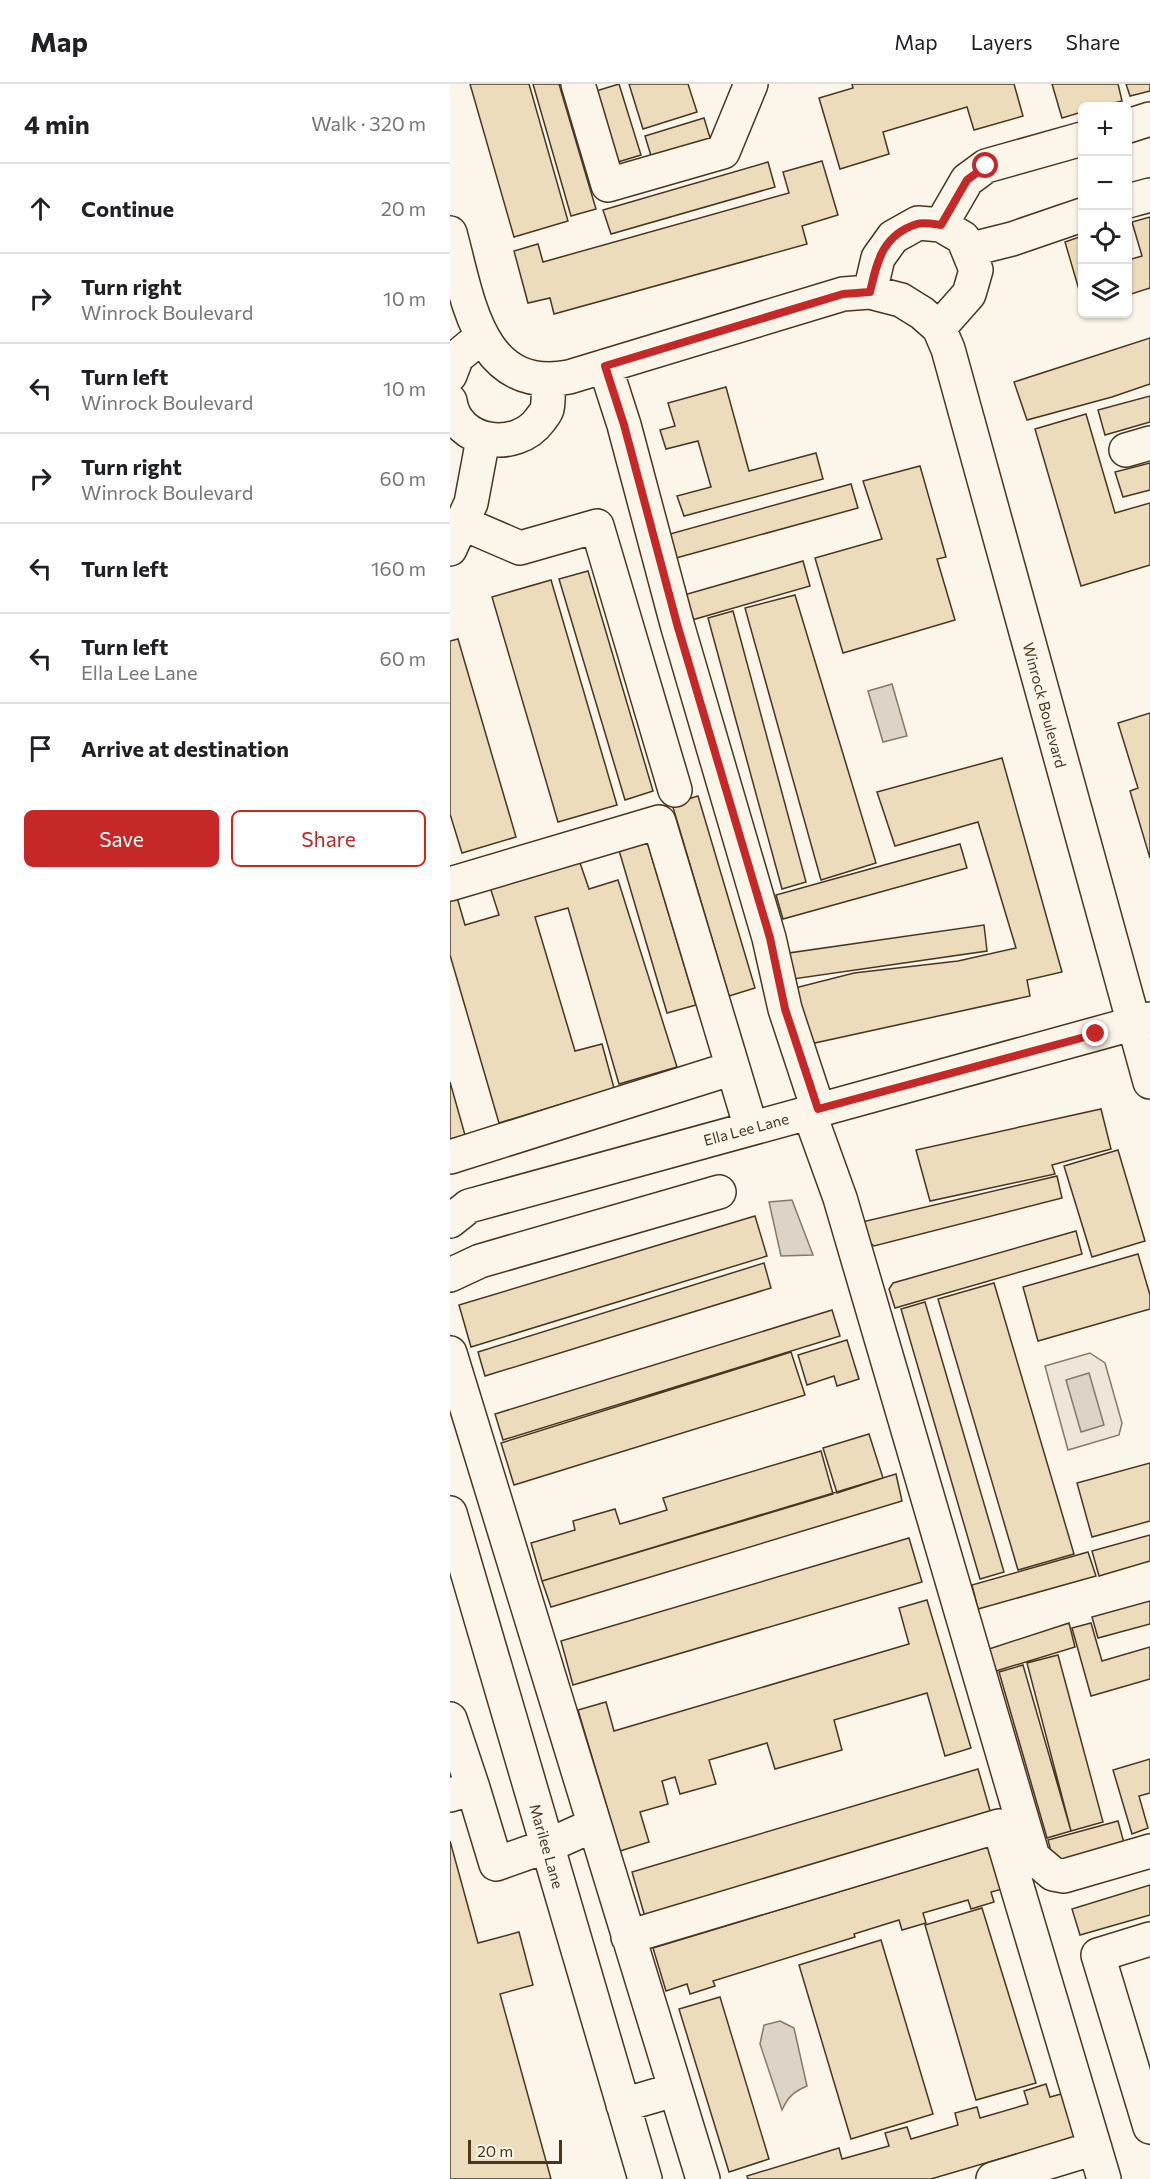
<!DOCTYPE html>
<meta charset="utf-8">
<style>
:root{--surface:#fff;--page:#f6f6f6;--text:#202124;--muted:#757577;--line:#e0e0e0;--accent:#c62828}
body{margin:0;font-family:Commissioner,sans-serif;background:var(--page);color:var(--text)}
.controls{position:absolute;right:18px;top:18px;display:grid;overflow:hidden;border-radius:9px;box-shadow:0 2px 4px #0004}
.controls button{width:54px;height:54px;display:grid;place-items:center;padding:0;border:0;border-bottom:2px solid var(--line);background:var(--surface);color:var(--text);font:30px sans-serif}
.scale{position:absolute;left:18px;bottom:15px;width:94px;box-sizing:border-box;padding-left:6px;border:3px solid #4a3520;border-top:0;font-size:16px;line-height:21px;white-space:nowrap;color:#4a3520;-webkit-text-stroke:4px #fbf6e9;paint-order:stroke}
.stop{position:absolute;width:18px;height:18px;margin:-14px;border:4px solid #c62828;border-radius:50%;background:#fff}
.stop.end{background:#c62828;border-color:#fff;box-shadow:0 2px 6px #0008}
.list{margin:0;padding:0;list-style:none}
h2{display:flex;justify-content:space-between;align-items:center;height:78px;margin:0;padding:0 24px;font-size:26px}
h2 small{font-size:20px;font-weight:400;color:var(--muted)}
.list li{display:grid;grid-template-columns:39px 1fr auto;gap:18px;align-items:center;box-sizing:border-box;height:90px;padding:0 24px;border-top:2px solid var(--line)}
.list b{display:block;font-size:22px;white-space:nowrap}
.list p{margin:0;font-size:20px;white-space:nowrap;color:var(--muted)}
.list em{font-size:20px;font-style:normal;color:var(--muted)}
.actions{display:flex;gap:12px;padding:18px 24px}
.actions a{flex:1;padding:14px 0;border:2px solid var(--accent);border-radius:9px;text-align:center;font-size:21px;color:var(--accent)}
.actions .main{background:var(--accent);color:#fff}
.icon{flex:none;width:33px;height:33px;fill:none;stroke:currentColor;stroke-width:2;stroke-linecap:round;stroke-linejoin:round}
.map{position:relative;flex:none;width:700px;height:2095px;overflow:hidden}
header{display:flex;align-items:center;gap:36px;box-sizing:border-box;height:84px;padding:0 30px;background:var(--surface);border-bottom:2px solid var(--line)}
header strong{font-size:28px}
nav{display:flex;gap:33px;margin-inline-start:auto;font-size:21px}
main{display:flex}
aside{flex:1;background:var(--surface)}
.map>svg:first-child{display:block}
</style>
<header>
<strong>Map</strong>
<nav><a>Map</a><a>Layers</a><a>Share</a></nav>
</header>
<main>
<aside>
<h2>4 min<small>Walk · 320 m</small></h2>
<ul class="list">
<li><svg class="icon" aria-label="ahead" viewBox="0 0 24 24"><path d="M12 20V5M6 11l6-6 6 6"/></svg><div><b>Continue</b></div><em>20 m</em></li>
<li><svg class="icon" aria-label="right" viewBox="0 0 24 24"><path d="M7 20v-9h11M14 6l5 5-5 5"/></svg><div><b>Turn right</b><p>Winrock Boulevard</p></div><em>10 m</em></li>
<li><svg class="icon" aria-label="left" viewBox="0 0 24 24"><path d="M17 20v-9H6M10 6l-5 5 5 5"/></svg><div><b>Turn left</b><p>Winrock Boulevard</p></div><em>10 m</em></li>
<li><svg class="icon" aria-label="right" viewBox="0 0 24 24"><path d="M7 20v-9h11M14 6l5 5-5 5"/></svg><div><b>Turn right</b><p>Winrock Boulevard</p></div><em>60 m</em></li>
<li><svg class="icon" aria-label="left" viewBox="0 0 24 24"><path d="M17 20v-9H6M10 6l-5 5 5 5"/></svg><div><b>Turn left</b></div><em>160 m</em></li>
<li><svg class="icon" aria-label="left" viewBox="0 0 24 24"><path d="M17 20v-9H6M10 6l-5 5 5 5"/></svg><div><b>Turn left</b><p>Ella Lee Lane</p></div><em>60 m</em></li>
<li><svg class="icon" aria-label="arrive" viewBox="0 0 24 24"><path d="M6 21V4h12l-3 4 3 4H6"/></svg><div><b>Arrive at destination</b></div></li>
</ul>
<div class="actions"><a class="main">Save</a><a>Share</a></div>
</aside>
<div class="map">
<svg width="700" height="2095" viewBox="0 0 700 2095">
<rect width="100%" height="100%" fill="#fbf6e9"/>
<path fill="#ede6d9" stroke="#887966" stroke-width="1.5" d="M640 1269 655 1279 672 1339 669 1351 618 1366 595 1282Z"/>
<path fill="#dcd4c6" stroke="#887966" stroke-width="1.5" d="M442 600 457 652 433 658 418 607Z
M342 1116 363 1171 331 1172 319 1118Z
M639 1289 654 1341 631 1348 616 1296Z
M330 1937 344 1944 357 2002C343 2008 338 2013 332 2026L310 1960 314 1941Z"/>
<path fill="#ecdcbc" stroke="#4a3520" stroke-width="1.5" d="M20 0H79L118 137 64 153Z
M83 0H109L146 125 121 132Z
M169 0 191 71 168 78 146 7Z
M179 0H238L247 28 193 45Z
M402 0H564L573 32 524 46 517 23 433 48 439 70 390 85 369 14 403 4Z
M602 0H668L672 17 652 22H632V28L612 34Z
M676 0H700V7L680 12Z
M254 34 261 57 202 75 195 52Z
M372 77 388 131 352 142 357 160 104 230 100 214 78 219 64 167 88 160 93 178 339 109 333 88Z
M318 78 325 103 161 150 153 126Z
M700 133V204L678 211V176L692 172 682 138Z
M632 152V216L615 158Z
M700 254V300L662 313 577 336 564 298Z
M276 303 299 387 366 369 373 395 234 432 227 412 261 403 248 357 216 365 210 346 225 342 218 319Z
M700 312V338L655 351 648 326Z
M636 330 665 429 700 419V481L631 502 585 345Z
M700 379V406L673 413 665 388Z
M470 382 496 473 487 475 505 536 393 569 365 474 432 455 413 397Z
M401 400 408 424 226 474 220 450Z
M353 477 360 502 242 536 234 511Z
M138 487 203 707 175 716 109 495Z
M101 496 167 721 108 738 42 513Z
M345 511 426 779 371 796 295 524Z
M283 527 356 798 332 805 258 534Z
M8 555 66 753 12 769 0 730V557Z
M700 629V774L680 707 688 704 668 639Z
M552 674 612 888 577 896 580 912 360 960 345 904 404 889 508 877 566 864 528 738 445 762 427 708Z
M248 712 305 904 279 912 222 720Z
M196 754 246 921 217 929 168 763Z
M510 760 517 784 333 835 326 811Z
M128 773 139 805 168 796 227 983 169 1000 118 824 85 833 125 967 152 960 164 1004 49 1039 0 871V812L6 810 15 841 49 831 39 800Z
M534 841 537 867 343 895 339 869Z
M0 998 15 1051 0 1055Z
M651 1025 661 1065 602 1081 605 1090 480 1117 466 1066Z
M668 1066 695 1157 642 1173 614 1082Z
M607 1092 612 1114 424 1162 418 1157 412 1138Z
M305 1132 317 1172 21 1263 9 1221Z
M626 1147 632 1170 445 1224 439 1205 443 1199Z
M688 1170 700 1211V1225L588 1257 573 1203Z
M314 1179 321 1204 35 1292 28 1268Z
M544 1199 624 1470 568 1486 488 1215Z
M475 1218 554 1488 530 1495 451 1225Z
M382 1226 390 1252 53 1356 45 1330Z
M397 1256 409 1295 387 1302 384 1292 357 1301 348 1271Z
M341 1268 355 1311 64 1401 51 1359Z
M419 1350 433 1394 387 1409 373 1364Z
M371 1367 383 1410 92 1497 81 1459 125 1446 123 1437 165 1425 170 1440 217 1426 213 1414Z
M700 1379V1437L642 1453 627 1399Z
M446 1390 452 1417 101 1523 92 1497Z
M700 1451V1477L649 1492 642 1467Z
M459 1454 472 1498 123 1601 111 1557Z
M638 1468 646 1492 528 1525 522 1501Z
M477 1516 521 1664 495 1672 477 1609 384 1636 392 1666 325 1685 317 1659 259 1676 266 1700 230 1710 225 1693 212 1697 218 1720 190 1728 199 1758 170 1767 128 1626 156 1618 164 1647 459 1560 449 1524Z
M700 1517V1540L648 1554 642 1533Z
M619 1539 625 1563 546 1587 539 1565Z
M641 1539 652 1577 700 1563V1595L641 1612 622 1544Z
M608 1571 653 1738 621 1747 577 1579Z
M573 1581 621 1747 597 1754 549 1588Z
M700 1675V1709L689 1712 698 1744 682 1750 663 1686Z
M528 1685 541 1730 195 1833 182 1788Z
M668 1737 674 1759 604 1779 598 1756Z
M0 1757 28 1859 69 1848 83 1901 50 1910 101 2095H0Z
M547 1760 560 1803 541 1808 544 1818 521 1825 518 1816 473 1829 476 1839 452 1846 449 1836 404 1850 405 1853 263 1897 265 1902 240 1910 237 1900 216 1907 203 1864Z
M700 1801V1831L630 1851 622 1825Z
M532 1824 586 1999 526 2016 475 1841Z
M431 1856 483 2030 401 2055 349 1881Z
M270 1913 319 2075 279 2088 229 1925Z
M596 2000 600 2013 622 2007 635 2050 481 2095H298L297 2092 389 2064 392 2075 439 2062 435 2049 457 2043 461 2055 508 2041 505 2029 527 2023 530 2034 578 2020 574 2007Z"/>
<g fill="none" stroke-linecap="round" stroke-linejoin="round">
<g stroke="#4a3520" stroke-width="36">
<path id="minor" d="M128 0 158 101 273 68 301 0
M678 42 700 35
M678 117 700 111
M491 141 517 96 536 82 632 55
M0 149C18 214 28 310 119 293L393 210 420 208 451 216 472 229 489 244 498 265 700 998
M518 166 562 155 632 131
M420 208 428 174 443 153 468 139 491 141 513 154 526 186 519 210 489 244
M155 282 174 341 227 540 319 854 335 925 368 1025
M0 291 7 273 31 253
M0 317C6 360 66 369 90 336 92 333 96 329 97 325 99 317 98 306 98 297
M676 366 700 359
M12 439 70 464 147 442 225 706
M0 465 21 419 33 355
M0 800 209 738 301 1044
M359 1028 390 1114 583 1773 603 1790 614 1792 700 1767
M0 1073 283 984
M0 1137 19 1122 700 935
M0 1191 30 1177 269 1108
M0 1269 253 2095
M0 1429 195 2095
M0 1635 23 1704
M0 1711 23 1704 46 1780 97 1762 144 1741
M178 1853 549 1742 654 2095
M700 1855 648 1871 700 2043
M173 2021 224 2006
M543 2095 645 2064"/>
</g>
<use href="#minor" stroke="#fbf6e9" stroke-width="33"/>
</g>
<g fill="none" stroke-linecap="round" stroke-linejoin="round">
<path stroke="#c62828" stroke-width="8" d="M536 82 517 96 491 141C484 140 473 138 467 140 432 151 427 178 420 208L393 210 155 282 174 341 227 540 320 854 335 925 368 1025 646 950"/>
</g>
<g text-anchor="middle" dominant-baseline="central" stroke-width="4.5" stroke-linejoin="round" paint-order="stroke">
<g font-size="15" fill="#4a3520" stroke="#fbf6e9">
<text transform="translate(595 621) rotate(75)">Winrock Boulevard</text>
<text transform="translate(296 1045) rotate(-15)">Ella Lee Lane</text>
<text transform="translate(97 1762) rotate(74)">Marilee Lane</text>
</g>
</g>
</svg>
<div class="controls">
<button>+</button>
<button>−</button>
<button><svg class="icon" aria-label="locate" viewBox="0 0 24 24"><circle cx="12" cy="12" r="6"/><path d="M12 2v4M12 18v4M2 12h4M18 12h4"/></svg></button>
<button><svg class="icon" aria-label="layers" viewBox="0 0 24 24"><path d="M12 4l9 5-9 5-9-5zM3 14l9 5 9-5"/></svg></button>
</div>
<div class="scale">20 m</div>
<div class="stop" style="left:536px;top:82px"></div>
<div class="stop end" style="left:646px;top:950px"></div>
</div>
</main>
